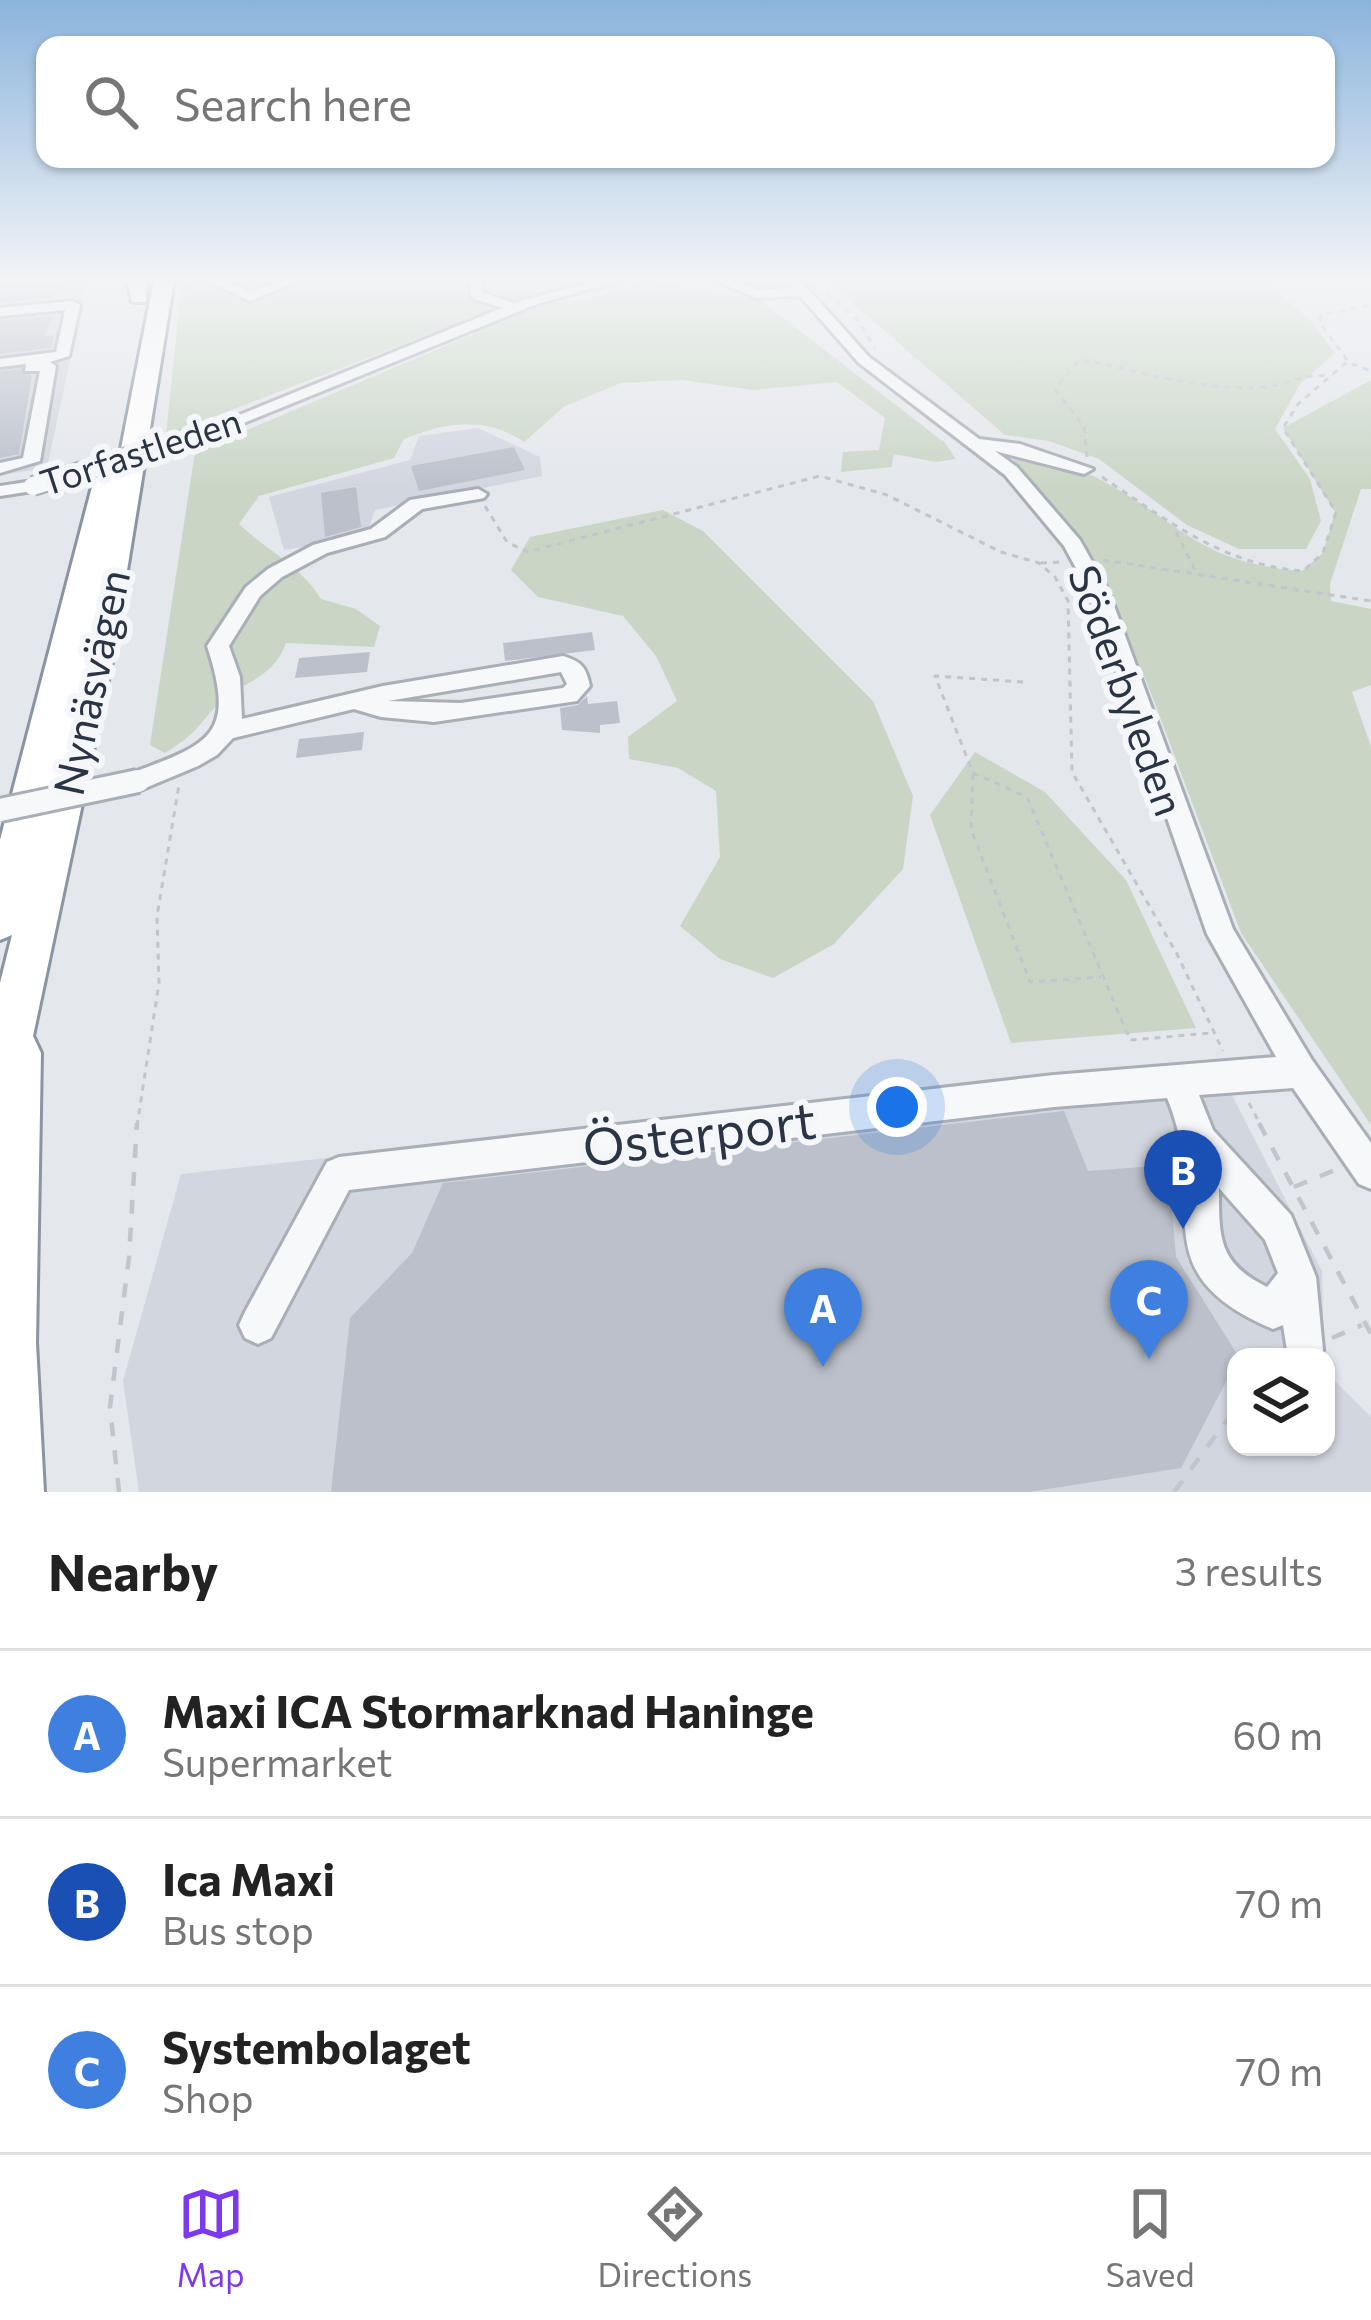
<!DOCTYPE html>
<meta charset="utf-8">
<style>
:root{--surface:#fff;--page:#f6f6f6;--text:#222;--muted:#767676;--line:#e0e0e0;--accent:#7c3aed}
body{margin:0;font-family:Commissioner,sans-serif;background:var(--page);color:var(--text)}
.controls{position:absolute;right:36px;bottom:36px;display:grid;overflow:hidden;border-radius:24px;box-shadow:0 3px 9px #0004}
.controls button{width:108px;height:108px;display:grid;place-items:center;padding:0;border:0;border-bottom:3px solid var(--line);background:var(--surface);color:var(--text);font:60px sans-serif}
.you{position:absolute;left:897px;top:1107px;width:42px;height:42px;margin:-30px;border:9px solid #fff;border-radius:50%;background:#1a73e8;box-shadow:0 0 0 18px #1a73e833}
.badge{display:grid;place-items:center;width:78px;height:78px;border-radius:50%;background:var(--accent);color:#fff;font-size:39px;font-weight:700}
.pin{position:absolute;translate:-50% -99px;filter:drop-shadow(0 3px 6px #0008)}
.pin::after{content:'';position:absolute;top:63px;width:42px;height:36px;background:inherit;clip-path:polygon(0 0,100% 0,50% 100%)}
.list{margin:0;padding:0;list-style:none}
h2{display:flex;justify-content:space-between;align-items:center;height:156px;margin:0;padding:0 48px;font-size:51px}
h2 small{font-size:39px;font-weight:400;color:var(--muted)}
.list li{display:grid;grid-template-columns:78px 1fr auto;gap:36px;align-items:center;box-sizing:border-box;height:168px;padding:0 48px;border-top:3px solid var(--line)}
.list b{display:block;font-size:45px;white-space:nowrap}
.list p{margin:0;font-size:39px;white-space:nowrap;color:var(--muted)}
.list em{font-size:39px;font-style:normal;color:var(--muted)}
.icon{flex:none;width:66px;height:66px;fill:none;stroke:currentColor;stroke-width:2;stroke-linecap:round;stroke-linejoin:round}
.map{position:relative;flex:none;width:1371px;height:1492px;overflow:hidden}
.search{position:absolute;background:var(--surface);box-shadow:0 3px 9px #0004;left:36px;right:36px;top:36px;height:132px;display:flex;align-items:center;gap:30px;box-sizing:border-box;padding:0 42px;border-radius:24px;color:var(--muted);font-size:45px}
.sheet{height:660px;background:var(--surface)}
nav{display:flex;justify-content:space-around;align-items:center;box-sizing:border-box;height:168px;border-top:3px solid var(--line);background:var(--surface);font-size:33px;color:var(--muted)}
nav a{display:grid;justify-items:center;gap:6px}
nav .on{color:var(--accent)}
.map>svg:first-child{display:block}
</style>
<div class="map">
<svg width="1371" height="1492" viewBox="0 0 1371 1492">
<rect width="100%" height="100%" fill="#e4e7ec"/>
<path fill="#d2d6de" d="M87 280 47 468 0 475V281Z
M478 428 540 457 542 476 375 510 365 537 284 550 269 497 410 460 419 436Z
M1214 1060 1322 1271 1324 1357H1236V1447H1326V1372L1371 1417V1492H139L123 1381 181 1174Z"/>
<path fill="#c9d6c5" d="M182 280H600L493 310 166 435Z
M646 280 761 301 945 443 956 459 936 462 894 454 891 467 841 472 843 452 879 450 885 418 837 382 753 390 682 380 621 383 565 406 524 442C485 416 446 422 404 439L394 458 259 496 239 524C267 551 301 566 321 599L356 609 380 626 374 647 286 643C272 682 240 680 215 707 195 730 194 735 165 753L150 745 195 452 542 305 594 298Z
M1290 280 1267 283 1310 320 1335 353 1300 384 1275 429 1310 479 1321 521 1306 549H1239L1187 525 1099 459 1049 441 1005 435 826 280Z
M1371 380V489H1361L1330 584 1331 601 1371 609V685L1352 692 1371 747V1125L1241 933 1151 693 1092 555 1008 453C1037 461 1073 465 1099 479 1183 523 1197 563 1302 571L1323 553 1335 512 1283 428Z
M663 510 703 531 873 701 913 796 903 869 834 944 773 978 720 959 680 926 720 857 716 791 678 768 629 759 628 737 677 701 656 656 623 616 538 597 511 570 530 537Z
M975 752 1045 792 1126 880 1196 1028 1011 1043 930 815Z"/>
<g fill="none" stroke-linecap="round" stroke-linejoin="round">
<path stroke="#9fb4cc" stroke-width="3" d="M191 289 192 280"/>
</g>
<path fill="#bbc0ca" d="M47 280 44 285 63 283 53 298 0 303V282Z
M53 316 45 336 55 335 51 348 0 354V320Z
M21 369 32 376 19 454 0 458V371Z
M514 447 525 470 419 491 411 466Z
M356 487 361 527 325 537 321 493Z
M592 632 595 650 505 661 503 643Z
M370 652 367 672 295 678 299 658Z
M587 696 588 704 617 701 620 723 600 725V733L562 730 560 708 578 705Z
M364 732 362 750 296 758 299 739Z
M1064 1111 1088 1171 1168 1165 1176 1257 1239 1357 1181 1468 1029 1492H331L350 1318 412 1253 443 1183Z"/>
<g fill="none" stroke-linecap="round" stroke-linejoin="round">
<g stroke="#a9aeb7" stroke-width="6">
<path id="minor" d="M222 280 250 292 281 280H300L250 301 209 282Z
M469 280H481L483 293 514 303 598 280H622L537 304 204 439 190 435 502 308 472 298Z
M715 280H734L758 290 793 288 787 280H800L869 357 979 439 1020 444 1093 469 1084 474 995 451 1017 467 1080 540 1109 592 1233 929 1312 1060 1371 1143V1189L1359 1184 1293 1088 1199 1095 1213 1130 1291 1215 1316 1277 1323 1350 1320 1357H1288L1283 1325 1273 1329C1136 1272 1212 1203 1167 1098L1054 1107 349 1190 271 1338 258 1344 245 1338 239 1325 245 1312 327 1162 339 1157 1054 1075 1276 1057 1207 934 1089 592 1064 546 1005 475 859 363 800 296 756 298ZM1219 1188 1265 1240 1278 1273 1267 1287C1218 1263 1219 1237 1219 1188Z
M73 301 80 305 69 356 50 362 56 366 40 461 0 473V463L23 458 40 371H25L26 364 0 367V359L56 352 65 310 0 316V308Z
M33 481 39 482V490L0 496V486Z
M478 489 487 494 484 498 422 509 385 537 327 553 282 577 260 596 229 646 240 677 242 719 383 686 563 656C582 662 586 667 590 686L577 701 434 722 381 717 354 709 233 738 217 755 198 766 138 791 129 788 126 781 129 774C209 744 237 737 207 646L246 587 268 569 313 545 371 529 410 500ZM561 672 567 684 563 688 461 703 388 701Z"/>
</g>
<g stroke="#8b94a3" stroke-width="6">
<path id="highway" d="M127 280H147L146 302H132Z
M154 280H174L113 657 33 1036 41 1053 36 1343 44 1492H0V983L12 935 0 940V840L94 479 107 471 116 474Z"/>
</g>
<path stroke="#c2c5cb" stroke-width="3" stroke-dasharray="6 6" stroke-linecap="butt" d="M827 293 858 321 875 348
M1347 360 1320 323 1321 315 1371 305
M1087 457 1084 427 1055 389 1080 359C1139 371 1204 392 1264 387 1289 385 1296 374 1327 376
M1102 477C1167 520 1223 565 1303 571L1323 553 1336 512 1283 428 1298 404 1347 362 1371 371
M485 506 507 542 527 552 820 476 887 495 1001 552 1039 563 1055 577 1068 601 1072 772 1177 954 1223 1051
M1176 532 1196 572
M1103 560 1371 601
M1041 563 1061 562
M1023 682 935 676 973 773 1027 797 1130 1040 1212 1033
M973 774 971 829 1030 982 1101 977
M1249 1103 1261 1126
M137 1126 159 983 157 916 179 785"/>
<path stroke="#c2c5cb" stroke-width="4.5" stroke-dasharray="14 14" stroke-linecap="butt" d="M1259 1123 1371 1334
M1294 1187 1335 1170
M1332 1338 1362 1325
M119 1492 110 1407 129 1257 137 1123
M1174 1492 1236 1408"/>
<use href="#minor" fill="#f7f8fa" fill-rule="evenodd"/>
<use href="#highway" fill="#fff" fill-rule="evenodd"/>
<g stroke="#a9aeb7" stroke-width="22" stroke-linecap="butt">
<path id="minor-bridge-far1" d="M33 486 198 435"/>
</g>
<g stroke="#a9aeb7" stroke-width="28" stroke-linecap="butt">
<path id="minor-bridge" d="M0 810 138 781"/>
</g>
<use href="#minor-bridge-far1" stroke="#f7f8fa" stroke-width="18"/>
<use href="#minor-bridge" stroke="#f7f8fa" stroke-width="22"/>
</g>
<linearGradient id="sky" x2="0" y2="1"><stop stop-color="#8bb4dd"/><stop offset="0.57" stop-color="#f3f4f6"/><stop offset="1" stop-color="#f3f4f6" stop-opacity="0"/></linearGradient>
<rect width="1371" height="489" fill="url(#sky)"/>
<g text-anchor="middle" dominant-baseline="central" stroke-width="12" stroke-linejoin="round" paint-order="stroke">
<g font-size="36" fill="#2b3445" stroke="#f4f6f9">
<text transform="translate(140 450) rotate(-18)">Torfastleden</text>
</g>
<g font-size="42" fill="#2b3445" stroke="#f4f6f9">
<text transform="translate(90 682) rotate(-78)">Nynäsvägen</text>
<text transform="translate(1128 690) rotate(70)">Söderbyleden</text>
</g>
<g font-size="51" fill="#2b3445" stroke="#f4f6f9">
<text transform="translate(699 1132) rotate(-7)">Österport</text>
</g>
</g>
</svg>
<div class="controls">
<button><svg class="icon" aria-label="layers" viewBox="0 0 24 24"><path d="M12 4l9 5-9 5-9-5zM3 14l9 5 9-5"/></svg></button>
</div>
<div class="you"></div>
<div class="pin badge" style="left:823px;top:1367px;background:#3f7fe0">A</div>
<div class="pin badge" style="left:1183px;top:1229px;background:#1a4fb4">B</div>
<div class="pin badge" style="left:1149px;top:1359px;background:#3f7fe0">C</div>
<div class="search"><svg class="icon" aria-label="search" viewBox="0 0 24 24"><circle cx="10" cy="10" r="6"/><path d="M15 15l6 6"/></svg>Search here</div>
</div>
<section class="sheet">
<h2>Nearby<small>3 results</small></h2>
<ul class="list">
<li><span class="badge" style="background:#3f7fe0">A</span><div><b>Maxi ICA Stormarknad Haninge</b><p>Supermarket</p></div><em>60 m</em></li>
<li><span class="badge" style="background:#1a4fb4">B</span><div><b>Ica Maxi</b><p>Bus stop</p></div><em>70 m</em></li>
<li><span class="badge" style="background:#3f7fe0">C</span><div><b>Systembolaget</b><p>Shop</p></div><em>70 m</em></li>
</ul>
</section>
<nav>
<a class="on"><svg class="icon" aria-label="map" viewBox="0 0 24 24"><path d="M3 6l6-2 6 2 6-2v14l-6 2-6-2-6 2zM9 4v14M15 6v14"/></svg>Map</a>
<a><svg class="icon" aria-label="directions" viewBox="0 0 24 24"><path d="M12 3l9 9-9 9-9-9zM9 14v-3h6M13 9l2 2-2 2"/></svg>Directions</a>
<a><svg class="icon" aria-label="saved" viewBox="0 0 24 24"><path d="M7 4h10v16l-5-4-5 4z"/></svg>Saved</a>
</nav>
